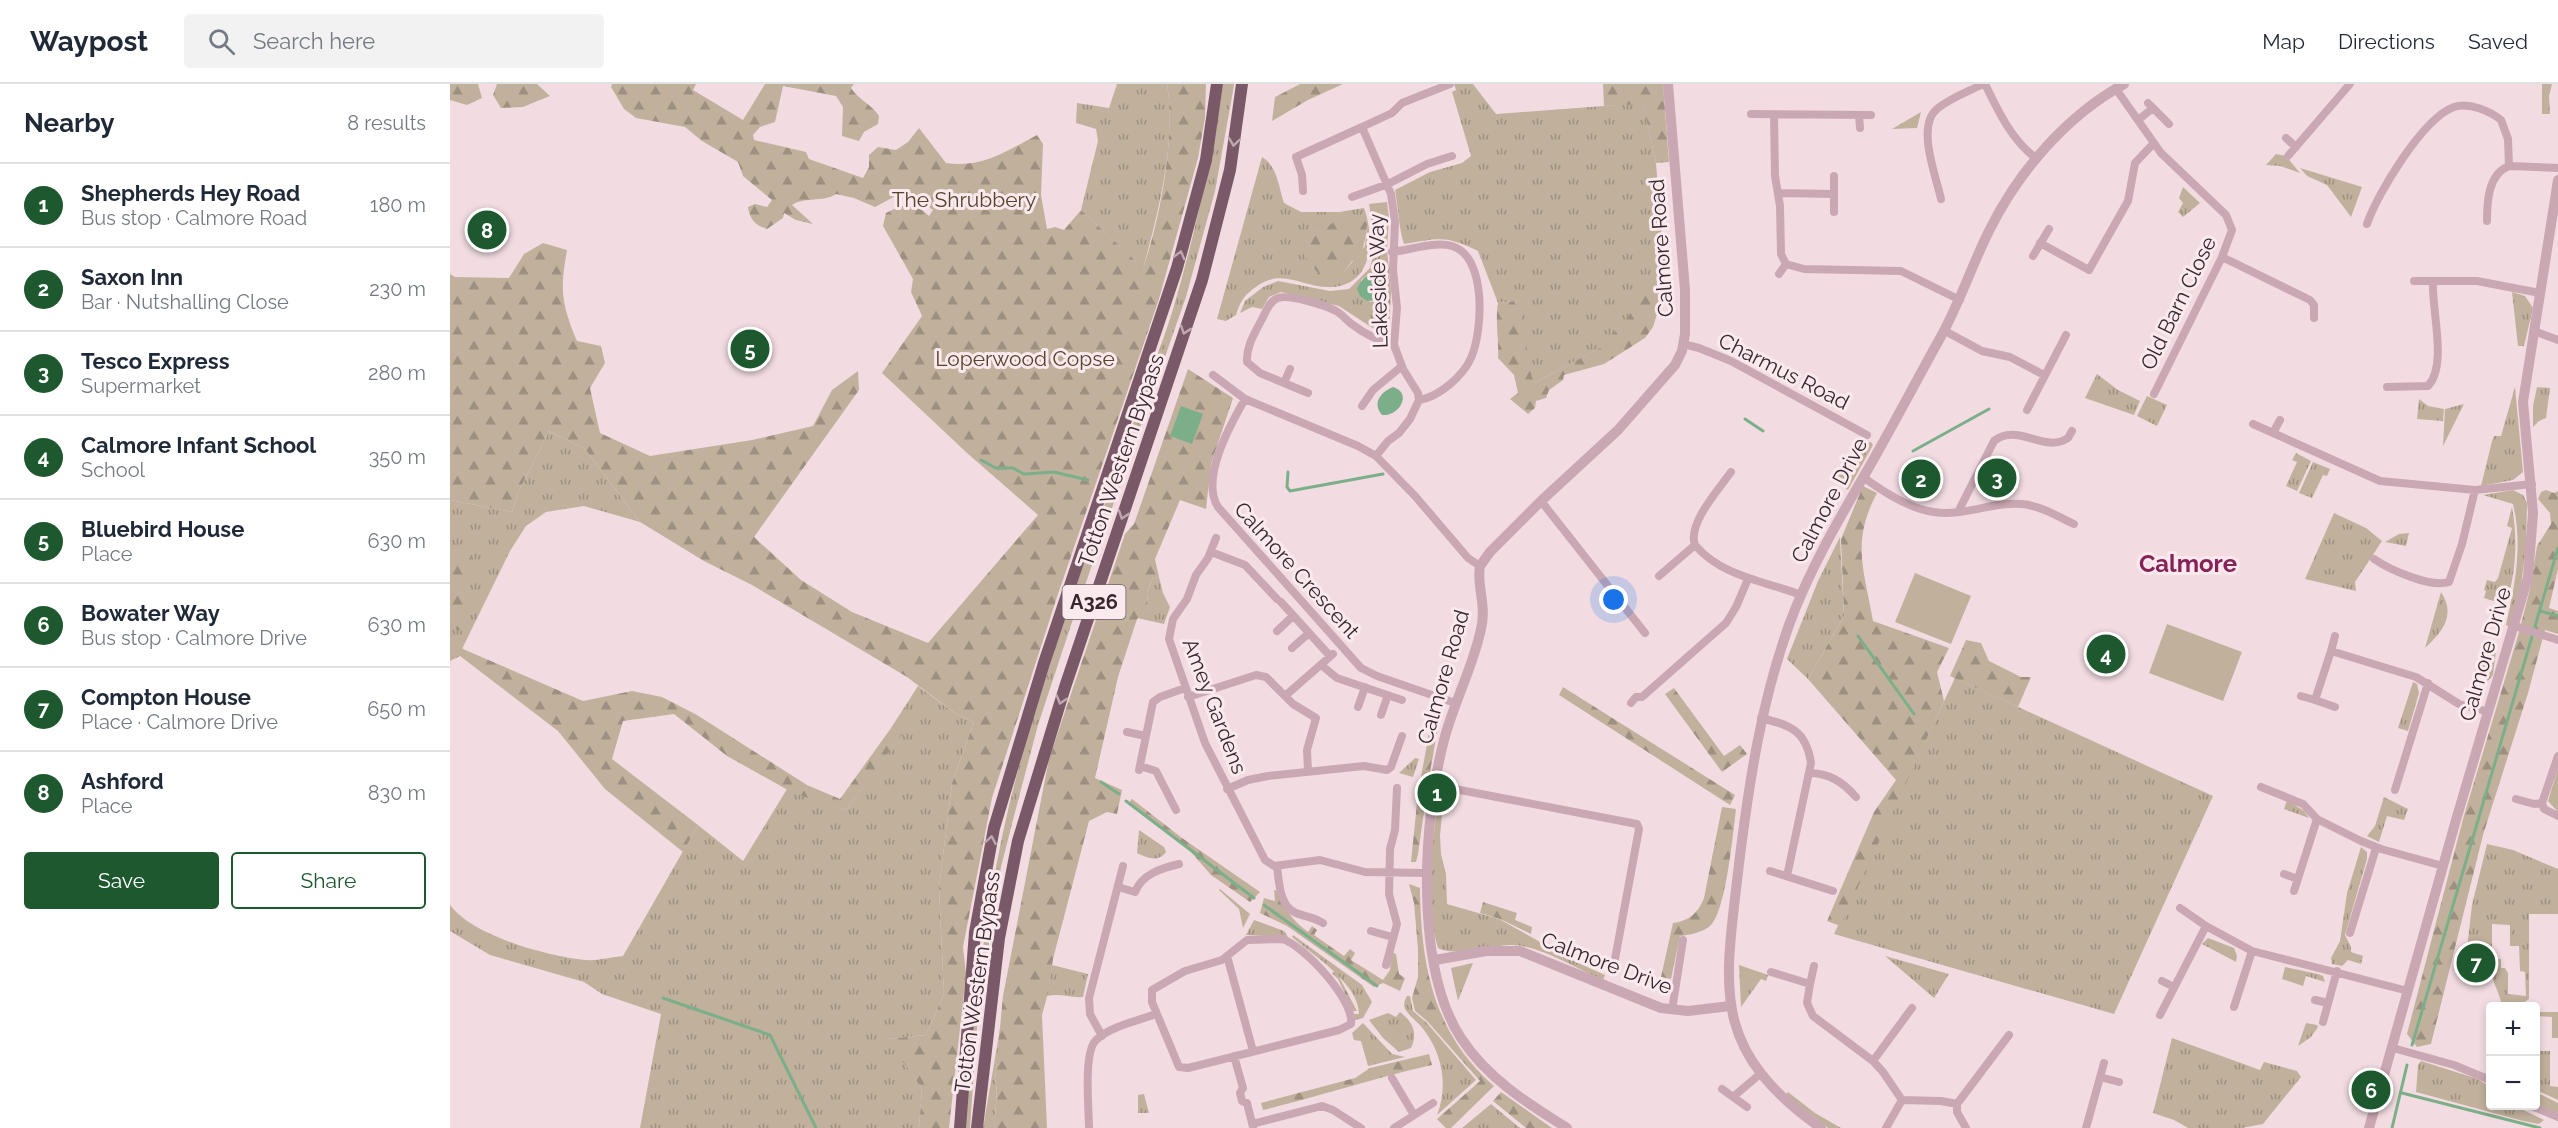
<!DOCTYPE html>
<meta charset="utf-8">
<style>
:root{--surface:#fff;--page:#f2f2f3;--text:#1f2937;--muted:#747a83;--line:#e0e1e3;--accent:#1e582f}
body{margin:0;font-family:Raleway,sans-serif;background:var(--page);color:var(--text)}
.controls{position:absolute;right:18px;bottom:18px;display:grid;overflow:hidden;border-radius:6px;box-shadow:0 3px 9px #0003}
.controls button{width:54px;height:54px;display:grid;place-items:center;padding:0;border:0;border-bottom:2px solid var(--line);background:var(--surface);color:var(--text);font:30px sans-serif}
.you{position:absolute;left:1164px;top:516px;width:21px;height:21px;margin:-15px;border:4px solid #fff;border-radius:50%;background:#1a73e8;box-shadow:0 0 0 9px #1a73e833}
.badge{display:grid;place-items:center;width:39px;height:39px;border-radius:50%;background:var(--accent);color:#fff;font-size:20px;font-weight:700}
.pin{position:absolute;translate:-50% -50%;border:3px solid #fff;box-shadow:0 2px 6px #0006}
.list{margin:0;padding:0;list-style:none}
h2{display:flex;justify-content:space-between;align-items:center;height:78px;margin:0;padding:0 24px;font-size:26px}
h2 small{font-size:20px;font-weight:400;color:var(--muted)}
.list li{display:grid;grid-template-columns:39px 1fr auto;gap:18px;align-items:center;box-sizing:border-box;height:84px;padding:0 24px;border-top:2px solid var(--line)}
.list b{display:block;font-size:22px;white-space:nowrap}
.list p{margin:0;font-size:20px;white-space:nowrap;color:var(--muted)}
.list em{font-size:20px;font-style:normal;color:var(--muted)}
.actions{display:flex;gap:12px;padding:18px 24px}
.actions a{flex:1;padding:14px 0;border:2px solid var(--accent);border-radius:6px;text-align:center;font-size:21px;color:var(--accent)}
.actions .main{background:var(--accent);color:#fff}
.icon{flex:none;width:33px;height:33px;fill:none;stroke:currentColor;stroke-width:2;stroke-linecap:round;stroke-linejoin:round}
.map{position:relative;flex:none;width:2108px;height:1044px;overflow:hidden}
header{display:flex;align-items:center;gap:36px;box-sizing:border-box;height:84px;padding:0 30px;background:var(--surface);border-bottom:2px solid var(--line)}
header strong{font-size:28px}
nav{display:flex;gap:33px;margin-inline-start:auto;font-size:21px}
.search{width:420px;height:54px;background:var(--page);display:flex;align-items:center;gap:15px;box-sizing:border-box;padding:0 21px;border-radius:6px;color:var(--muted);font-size:22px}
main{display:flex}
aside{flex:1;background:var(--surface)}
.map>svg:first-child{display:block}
</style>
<header>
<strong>Waypost</strong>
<div class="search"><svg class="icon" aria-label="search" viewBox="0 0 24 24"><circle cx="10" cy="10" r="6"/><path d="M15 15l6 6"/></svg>Search here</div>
<nav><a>Map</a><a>Directions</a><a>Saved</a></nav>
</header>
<main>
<aside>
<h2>Nearby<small>8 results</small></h2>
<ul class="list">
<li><span class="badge">1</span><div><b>Shepherds Hey Road</b><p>Bus stop · Calmore Road</p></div><em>180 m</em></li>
<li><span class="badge">2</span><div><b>Saxon Inn</b><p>Bar · Nutshalling Close</p></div><em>230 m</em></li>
<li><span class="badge">3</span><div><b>Tesco Express</b><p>Supermarket</p></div><em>280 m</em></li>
<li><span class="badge">4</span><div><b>Calmore Infant School</b><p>School</p></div><em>350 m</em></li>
<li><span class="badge">5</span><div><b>Bluebird House</b><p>Place</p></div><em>630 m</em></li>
<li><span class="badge">6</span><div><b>Bowater Way</b><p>Bus stop · Calmore Drive</p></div><em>630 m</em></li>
<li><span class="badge">7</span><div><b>Compton House</b><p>Place · Calmore Drive</p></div><em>650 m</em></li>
<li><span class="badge">8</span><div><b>Ashford</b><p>Place</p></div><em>830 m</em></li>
</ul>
<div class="actions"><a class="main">Save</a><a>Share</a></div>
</aside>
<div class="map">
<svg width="2108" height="1044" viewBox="0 0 2108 1044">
<defs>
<pattern id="grass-tufts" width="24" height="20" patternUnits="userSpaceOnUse" patternTransform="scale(1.5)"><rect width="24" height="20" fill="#c1b19c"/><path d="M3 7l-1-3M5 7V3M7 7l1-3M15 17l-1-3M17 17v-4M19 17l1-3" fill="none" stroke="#9e9080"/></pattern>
<pattern id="forest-firs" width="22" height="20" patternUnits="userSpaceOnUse" patternTransform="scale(1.5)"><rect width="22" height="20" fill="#c1b19c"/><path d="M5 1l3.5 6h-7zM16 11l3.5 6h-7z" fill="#9e9080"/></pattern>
</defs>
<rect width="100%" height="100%" fill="#f2dce2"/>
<path fill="url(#grass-tufts)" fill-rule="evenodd" d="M667 0H717C727 56 708 130 693 185L631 126 648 57 646 45 626 39 627 19 659 24Z
M773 0H784L783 7 765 107 736 213 620 544 588 641 564 732 551 783 528 929 520 1044H515C524 925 536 806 567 690 600 565 648 442 690 320 701 287 714 255 724 222 745 149 762 75 773 0Z
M1004 0H1023L1046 30 1193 19 1206 79 1212 157 1210 206 1187 245 1080 301 1074 295 1066 219 1064 217 1048 219 1028 167C996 151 989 154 954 160 949 146 948 122 945 106L980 88 1012 79 1021 72 1002 8 1006 6Z
M1471 28 1467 44 1442 45Z
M1826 70 1836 72 1850 89 1830 82 1816 81Z
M812 73C827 81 829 104 834 119L851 128H889L914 124C925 154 923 201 882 203 852 205 833 181 803 205 793 213 790 218 786 231L776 237 767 235ZM917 141 915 162 894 188 870 192 861 180 863 148Z
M1850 84 1912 103 1901 133 1877 101 1857 92Z
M1733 103 1750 119 1733 133 1728 128 1733 119 1729 114Z
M937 118 939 134 937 165 941 207 939 251 936 253 889 222 831 208 819 213 812 225 802 223 790 229 795 217 813 203 828 197 880 207 899 205 920 184 925 164 919 120ZM926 189 924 218 917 217 911 212V196L919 190Z
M2062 208 2075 212 2083 224 2074 262H2068Z
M1647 290 1668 306 1690 317 1684 331 1635 314Z
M2065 303 2073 388 2063 396 2031 402 2042 357 2044 352H2051Z
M2087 303 2100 304 2096 334 2089 337 2083 343V322Z
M1697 312 1717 321 1707 342 1687 332Z
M1969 315 1978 322 1994 325 1993 337 1967 335Z
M2014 320 1993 362 1995 325Z
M99 347 135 365 190 438 134 422 96 428 76 442 60 467 12 565 0 554V416L62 428 68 409Z
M1421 358 1423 361 1398 406 1385 397 1407 361Z
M1846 369 1861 377 1847 407 1836 402 1847 378 1842 376Z
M1863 378 1880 385 1877 392 1873 391 1862 414 1849 409Z
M2063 406 2073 411 2077 419 2076 463 2071 502 2060 543 2056 541C2065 501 2073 461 2063 420L2033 411Z
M2062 423C2068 456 2066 489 2056 521L2034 514 2036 507 2034 506 2037 496 2045 498 2048 494 2062 444 2057 442Z
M1884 429 1916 444 1932 457 1909 492 1905 498 1906 507 1855 495Z
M1959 449 1956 462 1935 458 1949 450Z
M1390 453 1394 532 1358 595 1337 575 1368 497Z
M709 493 713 509 720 523 714 540 687 534 698 525 697 508 703 494Z
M1991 508C2006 531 1993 547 1975 564Z
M1505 594 1763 712 1664 930 1384 850Z
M1963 598 1967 600 1969 609 1958 647 1948 644Z
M468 602 506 630 524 638 502 699 489 804 494 910 476 951 438 955 472 1005 469 1044H190L211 930 152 910 134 898 40 871 0 847V821C23 852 97 872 135 876 147 877 161 873 173 872L248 741 293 777 337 705 396 726 451 650 441 644Z
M965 674 969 675 963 693 949 689Z
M2108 684V728L2098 717Z
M989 708H994L990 752 991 770 996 790 997 820 1049 835 1126 878 1155 891 1153 896C1125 884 1092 862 1062 861 1043 861 1002 873 988 864 974 819 983 754 989 708Z
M1934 713 1958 725 1954 736 1937 732 1929 758 1917 752 1925 742Z
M1837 716 1854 727 1859 734 1834 725Z
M689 746 714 763 716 768C708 779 697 774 687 769Z
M2037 760 2063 766 2108 785V830H2079V915L2071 921H2052C2048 905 2039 891 2038 875H2051V884H2055L2058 889V910L2076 912 2075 888 2070 887 2069 862H2060V841L2042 840V864H2017L2022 821Z
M1911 763 1917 768V775L1895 851 1901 863V868L1913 872 1911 880 1898 876 1892 882 1882 880 1881 874 1890 857 1897 809Z
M770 805 800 830 793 844 789 825 769 806Z
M804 836 834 847 838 853 796 851Z
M843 851 912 901 922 918 913 934 905 936 904 930H909C909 900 863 871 842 853Z
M1758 854 1784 864 1787 872 1786 878 1752 860Z
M1435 872 1499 890 1484 914Z
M1023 879 1008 917 1001 884Z
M602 881 638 890 633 913C620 914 610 909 597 912Z
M1289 881 1318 891 1316 897 1311 895 1291 923Z
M1835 883 1868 890 1873 892 1875 898 1856 892 1853 902 1832 895Z
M957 912H960L963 927 977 939 1026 996 987 1031C998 1003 993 971 974 946 969 939 959 932 955 925 953 920 955 916 957 912Z
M950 928C963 938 968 949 961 964L949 968 933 954 919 936 938 929 946 933Z
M2086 928H2108V954H2102V933L2086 932Z
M551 939 545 995C549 1008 544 1028 545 1044H533Z
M913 939 942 970 955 973 918 982 911 957 904 956 902 949Z
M1856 939 1867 941 1868 943 1861 953 1848 962Z
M1722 954 1810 986 1814 978 1847 987 1851 993 1813 1040 1792 1044H1738L1724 1036 1703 1029Z
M2086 967H2100V1002L2108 1003V1016L2086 1006Z
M1971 977 2028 995 2040 1003V1022H2065L2094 1036 2089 1040 2073 1037 1966 1008 1968 981Z
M1338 1008 1365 1029 1391 1044H1378L1335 1011Z
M2086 1008 2108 1019V1030L2086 1020Z
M694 1010 699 1029H688V1011Z
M1041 1020 1070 1044H1012Z"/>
<path fill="url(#forest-firs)" d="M0 0H28L32 14 17 21 0 16Z
M47 0H87L100 12 73 23 51 24 43 11Z
M162 0H246L243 6 293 36 315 0H404L401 4C409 16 421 20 429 32L428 40 414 48 409 57 392 52 393 23 386 12 333 2 325 38 310 43 303 51 304 56 356 68 359 75 413 94 419 83V71L428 63 446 66 458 58 469 44 496 79C533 84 555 68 587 51L593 60 591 111 597 145 605 143 614 146 631 126 693 184C710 136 726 51 717 0H756L755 34 748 74 709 215 607 513 542 714 513 863 516 890 499 1044H469L472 1005 437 955 476 951 494 910 489 804 502 699 524 638 506 630 457 593 366 539 302 501 254 477 190 438 135 365 99 347 68 409 62 428 0 416V190L5 193 59 194 74 170 93 159 117 166C110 206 111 219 127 257L151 262 155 279 140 304 150 349 200 372 302 356 363 342 382 306 408 287 409 306 304 453 351 496 402 528 478 559 588 431 517 369 432 289 472 232 461 208 463 195 433 142 436 129C456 119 463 117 479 132L483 126 455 107 425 123 404 114 386 110C372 119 356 112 342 121L363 140 346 136 334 129 333 134 317 145C305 141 300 136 298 123L305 120 317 123 322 116 293 92 288 78 252 57 235 43 186 34 174 25 161 3Z
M850 0H893L858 16 822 37 825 13Z
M1153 0H1213L1219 78 1206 79 1193 20 1154 22Z
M2092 0H2102L2099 12 2100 30H2092Z
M891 132H910L917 140C916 154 914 164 908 176L902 177 894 188 884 196 870 192 851 167V156L863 148 875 145Z
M1212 157H1216L1214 208 1203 243 1195 254 1154 280 1114 291 1113 296 1099 306 1096 314 1086 317 1085 324 1078 330 1060 315 1068 309 1064 291 1048 274C1049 255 1045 238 1048 219L1064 217C1079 236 1074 275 1084 299L1150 264 1177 235 1195 203 1208 191V168Z
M738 285 783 314 761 380 756 425 730 416 705 475 709 493 703 494 697 508 698 525 687 535 668 593 645 694 672 706 667 730 657 728 639 737 603 875 598 909 592 931 597 1044H545C544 1028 549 1008 545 995L553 912 599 675 675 450 684 440Z
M1413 402 1427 409C1401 458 1414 485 1423 537L1499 564 1487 588 1494 617 1390 842 1377 837 1424 728 1446 696 1358 595 1394 532 1391 455Z
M2096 406 2104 409 2108 407V485L2099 524 2108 527V550L2095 546 2078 609 2033 751 1981 960 1967 963 1957 950 2013 735 2069 548 2080 505 2087 462 2101 440 2100 429 2088 415 2091 408Z
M0 458 19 465 22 479 19 501 13 515 19 539 14 548 0 543Z
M0 554 13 565 133 617 182 607 212 613 247 631 357 701 390 715 441 644 452 650 396 726 343 709 277 672 224 630 173 637 162 675 248 741 233 768 155 705 108 647 10 572 0 577Z
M1516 556 1531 559 1539 577 1571 593H1581L1568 623 1500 592Z
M2040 567H2046L2043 591 2037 598 2028 600 2024 596 2023 589Z
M1113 603 1285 711 1280 721 1109 611Z
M1224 604 1274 672 1290 661 1297 670 1272 688 1215 610Z
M980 625 991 627 978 699 968 770 966 778H961L968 709 980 644Z
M682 715 732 754 810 808 800 818 761 791 740 767 678 720Z
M1272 723 1286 725C1283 750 1276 826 1261 841 1254 848 1240 851 1230 852L1221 895 1211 893 1223 839C1239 837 1248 829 1254 814Z
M959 800 970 804C971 881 983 949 1044 1002L1001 1044H996L987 1035 1030 997 977 937 965 927 962 914 968 893V865L964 819Z
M824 806 828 807C834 825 842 836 858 848L862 842 867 846 864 851 894 872 900 865 905 869 901 876 933 896 940 886 941 868 946 870 949 890 955 894 950 907 933 899 924 903 837 842 810 829 814 814 825 817Z
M1033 818 1067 829 1065 836 1082 843 1081 850 1050 835 1030 829Z
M886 887 907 927H903L888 895 882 889Z
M979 970 982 981C925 994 870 1012 813 1026L811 1019 905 994 920 984Z
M1051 1008 1102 1044H1076L1043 1017Z"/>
<path fill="#c1b19c" d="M1465 489 1521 512 1501 560 1445 538Z
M1717 540 1792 568 1773 617 1699 589Z"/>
<path fill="#7baf89" d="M926 189C935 196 934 206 929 216L917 217 910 212 907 205C911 196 916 190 926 189Z
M943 303C963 309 949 333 932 331 922 320 930 308 943 303Z
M731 322 753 330 742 360 720 352Z"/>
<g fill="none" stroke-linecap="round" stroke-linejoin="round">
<path stroke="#7baf89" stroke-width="3" d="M1295 335 1313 347
M1463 367 1539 325
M531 376 546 384H563L574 390 604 388 638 396
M838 388 837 403 840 407 933 390
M2090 527 2108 532
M1408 552 1464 630
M651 698 669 710
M676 717 804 814
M814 821 927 902
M213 914 320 951 366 1044
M1962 961 2108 464
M1952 1009 2090 1044
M1942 1044 1957 981"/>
<path stroke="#caa8b3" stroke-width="8" d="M1535 0C1548 27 1562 57 1587 75
M1666 5 1711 69 1776 131 1782 146 1772 173 1704 310
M1698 19 1719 40
M1301 30 1421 31
M1324 31 1325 92 1330 122 1331 170 1336 180 1354 185 1451 187 1510 216
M1409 31 1410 44
M1688 36 1703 24
M912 43 942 29 952 19 1000 0
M1836 54 1846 63
M1838 72 1900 0
M853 107 852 91 846 73 912 43 941 110 945 138 943 186 947 224 944 261 953 285 968 309 969 316
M1329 109 1384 110
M902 113 938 100 977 80 1002 72
M1491 115C1486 92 1466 42 1487 25 1500 14 1518 8 1533 0
M1384 128V92
M2037 137C2037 118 2038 90 2059 82
M1917 140C1927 110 1973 34 2004 23 2019 18 2040 27 2051 36L2058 55 2059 82 2108 84
M1590 159 1639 186 1678 117 1685 79 1703 60
M942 168C960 166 985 157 1002 162 1037 172 1033 247 1021 274 1013 292 989 313 969 316
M1583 172 1599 145
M1772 173 1860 216 1864 221V234
M1329 190 1336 180
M1964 197H2027L2090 209
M1495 247 1532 267 1560 273 1594 291
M2084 247 2108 256
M1233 260 1249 264 1281 277 1417 351
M763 291 795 315 908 362 926 372 965 412 1018 474 1030 482
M834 299 840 285
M1937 303 1978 302C1998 281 1981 224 1983 197
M858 309 810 289 797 278C796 262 805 249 812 235 816 228 819 217 828 214 839 210 875 221 886 227 892 230 897 237 903 241 916 251 930 257 944 261
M795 315C780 341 750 395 768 423L911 584 927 592 1005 619
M912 322 923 306 952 282
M1577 326 1616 251
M1803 340 1930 397 2025 406 2082 400
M1823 349 1830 336
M926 372 938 357 949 349 960 335 969 316
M1413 393C1432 407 1459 425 1484 428 1513 433 1543 417 1572 420 1591 422 1607 432 1624 440
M1091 417 1195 549
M1508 428 1544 357C1568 338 1594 370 1618 354L1622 347
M766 454 758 474 746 491 737 515 723 535 719 555 755 659 815 776 824 782 870 776 915 788 977 789
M1245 461C1272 493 1315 497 1351 511
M761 468 795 481 827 515
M1924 475C1940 486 1981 504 1999 498L2012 460 2025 406
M1209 492 1245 461C1237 440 1269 405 1281 388
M831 518 880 572
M2065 542 2108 556
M827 547 843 532
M842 564 859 549
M1881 567 1885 552
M871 581 887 594 952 616
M835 612 883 570
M1851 612 1865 616
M738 613 806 591 816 593 843 620 866 634 857 666 858 687
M1181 619 1186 613H1192L1276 539 1286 523 1298 495
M908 623 915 603
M1885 623 1865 616 1881 567 1966 593 2009 620 2039 628
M931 631 938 611
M1311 634C1340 641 1356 646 1361 679L1337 792
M677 648 696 652
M2108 672 2092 719 2094 725 2108 732
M690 682 706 687 726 726
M689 686 703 618 710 613 735 604
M1359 689C1379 689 1393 698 1406 713
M984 701 1187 740 1189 745 1165 875
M1811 703 1853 720 1867 735 1911 757 1931 765 1993 782
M777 705 798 696 818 692 914 682 937 686 941 683 952 652
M1945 706 1978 599
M2066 715 2084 720 2092 719
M827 782C829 797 829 822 846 829 856 833 864 833 873 839
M1320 787 1383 807
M1834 790 1848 795
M668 803 685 808C692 790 712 784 729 780
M1844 807 1867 735
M1730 824 1756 842 1802 867 1958 907
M921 847 942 853
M1900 849 1926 764
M832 855C854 861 905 917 901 940L889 946 738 984 729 983 702 918V906L735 887 772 876 797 856Z
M777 872 803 967
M936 881 947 840 939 810 940 765 945 746 947 704
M1321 888 1360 900 1357 919 1363 932 1423 977 1433 988 1452 1016 1436 1044
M1712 897 1724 903
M1360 900 1364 882
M1865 916 1878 919
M1784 923 1802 867
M1222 926 1233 856
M1710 931 1756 842
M1873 938 1887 887
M652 952 640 930 639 914 673 782
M1943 964 2004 981 2040 996
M784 972 793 1004 790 1009 792 1017 797 1019 803 1043
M1423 977 1462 924
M1650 993 1669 998
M942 994 964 1031
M1272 1005 1297 1023
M1283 1013 1310 990
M1452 1016 1491 1017 1507 1020 1559 951
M1507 1020V1028L1516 1044
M2082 1022 2108 1033
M802 1040 872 1022 883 1026 911 1044
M639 1044C639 1025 633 969 646 956 661 942 687 937 706 930
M944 1044 983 1019
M1636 1044 1654 979"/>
<path stroke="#caa8b3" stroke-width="10" d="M985 876 1036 867H1070L1211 924 1238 927 1280 922
M1117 1044C1077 1019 1037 994 1011 954 964 882 973 736 994 656 1004 618 1023 583 1031 545 1037 521 1026 500 1030 482L1040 468 1091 417 1168 346 1225 281 1232 267 1235 250V206L1218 0
M1371 1044C1258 964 1275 903 1289 780 1299 699 1311 619 1339 541 1358 489 1386 440 1414 392 1440 347 1464 301 1489 256 1509 221 1521 183 1539 147 1568 88 1616 32 1674 0
M1919 1044 2006 736 2078 493 2083 429 2073 318 2108 96"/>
<path stroke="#795967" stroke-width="12" d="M510 1044 525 848 544 744 594 579 727 184 756 76 767 0
M527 1044 549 854 568 757 615 603 752 196 780 86 792 0"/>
</g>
<defs><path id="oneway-chevron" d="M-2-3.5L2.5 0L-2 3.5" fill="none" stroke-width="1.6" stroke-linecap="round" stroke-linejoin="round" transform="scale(1.5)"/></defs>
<g stroke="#c0a8b1">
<use href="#oneway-chevron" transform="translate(784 58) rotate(98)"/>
<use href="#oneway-chevron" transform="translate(730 171) rotate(-75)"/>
<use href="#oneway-chevron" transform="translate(735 246) rotate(109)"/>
<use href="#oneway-chevron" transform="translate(673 431) rotate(109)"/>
<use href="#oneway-chevron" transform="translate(611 616) rotate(107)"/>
<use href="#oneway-chevron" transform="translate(541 756) rotate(-80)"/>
</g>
<g text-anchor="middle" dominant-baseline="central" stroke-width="6" stroke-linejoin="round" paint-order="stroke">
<rect fill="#fae9ed" stroke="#726268" stroke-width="1.5" x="612.5" y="501" width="63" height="34" rx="4.5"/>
<g font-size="20" font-weight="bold" fill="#37282f">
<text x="644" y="518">A326</text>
</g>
<g font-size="21" fill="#55442c" stroke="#fae9ed">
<text x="514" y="115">The Shrubbery</text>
<text x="575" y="274">Loperwood Copse</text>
</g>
<g font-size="21" fill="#37282f" stroke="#fae9ed">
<text transform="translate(1211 164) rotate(-94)">Calmore Road</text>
<text transform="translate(928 197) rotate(-92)">Lakeside Way</text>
<text transform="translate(1728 219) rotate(-64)">Old Barn Close</text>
<text transform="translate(1334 287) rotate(27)">Charmus Road</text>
<text transform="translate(671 376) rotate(-71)">Totton Western Bypass</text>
<text transform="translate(1379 416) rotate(-62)">Calmore Drive</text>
<text transform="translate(847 486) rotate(48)">Calmore Crescent</text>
<text transform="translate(2035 570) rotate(-74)">Calmore Drive</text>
<text transform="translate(993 593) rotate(-74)">Calmore Road</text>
<text transform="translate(765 622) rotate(69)">Amey Gardens</text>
<text transform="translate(1157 879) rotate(21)">Calmore Drive</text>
<text transform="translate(527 898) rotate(-82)">Totton Western Bypass</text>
</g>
<g font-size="24" font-weight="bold" fill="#862258" stroke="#fae9ed">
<text x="1738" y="479">Calmore</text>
</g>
</g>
</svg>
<div class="controls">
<button>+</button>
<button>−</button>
</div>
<div class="you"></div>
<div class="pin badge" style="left:987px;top:709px">1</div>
<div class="pin badge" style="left:1471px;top:395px">2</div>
<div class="pin badge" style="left:1547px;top:394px">3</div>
<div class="pin badge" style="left:1656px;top:570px">4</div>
<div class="pin badge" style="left:300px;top:265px">5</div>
<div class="pin badge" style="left:1921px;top:1006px">6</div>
<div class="pin badge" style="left:2026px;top:879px">7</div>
<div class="pin badge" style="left:37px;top:146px">8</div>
</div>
</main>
